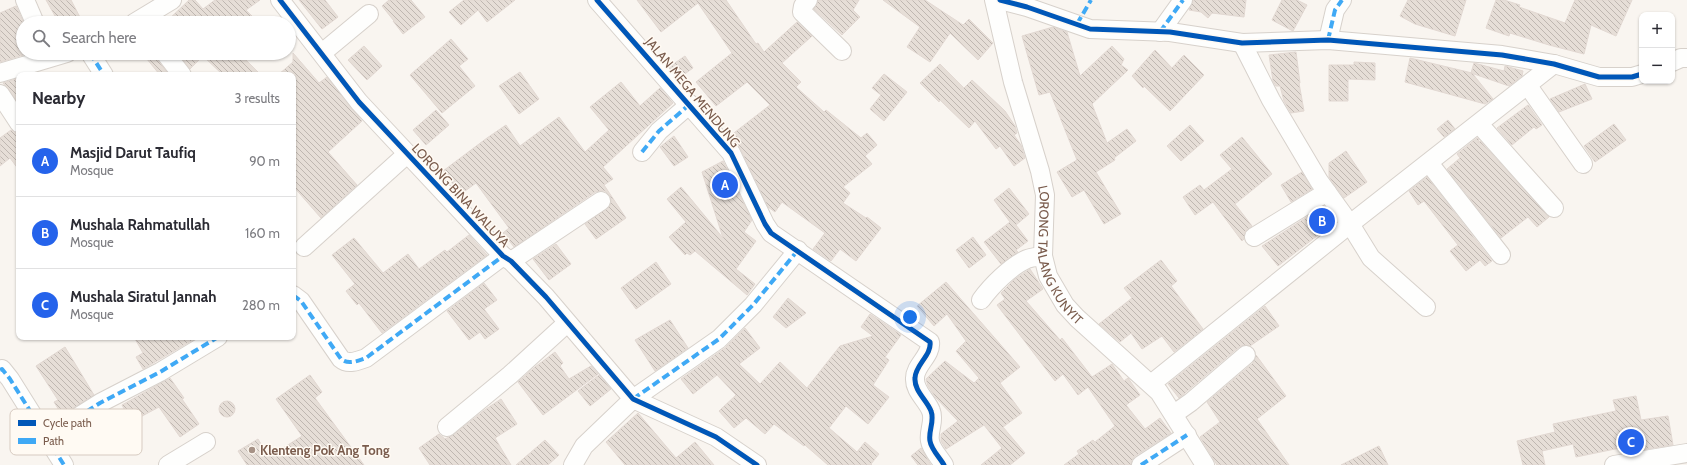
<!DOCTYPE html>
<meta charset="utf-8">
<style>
:root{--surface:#fff;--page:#f7f7f7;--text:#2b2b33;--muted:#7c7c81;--line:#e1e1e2;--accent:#2563eb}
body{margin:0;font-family:Cabin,sans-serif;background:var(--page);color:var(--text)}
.controls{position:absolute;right:12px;top:12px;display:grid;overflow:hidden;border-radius:8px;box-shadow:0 1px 3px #0004}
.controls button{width:36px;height:36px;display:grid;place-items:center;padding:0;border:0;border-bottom:1px solid var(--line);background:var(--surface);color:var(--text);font:20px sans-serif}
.you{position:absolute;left:910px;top:317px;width:14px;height:14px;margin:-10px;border:3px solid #fff;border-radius:50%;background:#1a73e8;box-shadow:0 0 0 6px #1a73e833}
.badge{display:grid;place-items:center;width:26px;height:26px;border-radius:50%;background:var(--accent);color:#fff;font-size:13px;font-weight:700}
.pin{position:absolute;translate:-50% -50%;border:2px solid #fff;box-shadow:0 1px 4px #0006}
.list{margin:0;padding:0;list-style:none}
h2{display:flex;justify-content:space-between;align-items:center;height:52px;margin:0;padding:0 16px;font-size:17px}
h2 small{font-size:13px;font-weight:400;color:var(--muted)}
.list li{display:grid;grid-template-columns:26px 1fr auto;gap:12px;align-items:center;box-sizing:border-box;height:72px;padding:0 16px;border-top:1px solid var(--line)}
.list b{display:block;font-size:15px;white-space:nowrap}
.list p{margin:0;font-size:13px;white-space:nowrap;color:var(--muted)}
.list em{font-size:13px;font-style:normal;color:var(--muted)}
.icon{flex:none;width:22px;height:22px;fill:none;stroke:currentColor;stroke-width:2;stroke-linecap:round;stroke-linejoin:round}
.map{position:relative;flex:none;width:1687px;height:465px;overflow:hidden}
.search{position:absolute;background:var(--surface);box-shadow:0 1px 3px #0004;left:16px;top:16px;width:280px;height:44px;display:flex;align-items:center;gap:10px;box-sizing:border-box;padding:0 14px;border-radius:22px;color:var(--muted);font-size:15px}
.panel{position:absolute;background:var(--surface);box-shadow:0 1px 3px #0004;left:16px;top:72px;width:280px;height:268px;border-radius:8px}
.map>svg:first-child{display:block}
</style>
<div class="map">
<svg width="1687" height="465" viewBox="0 0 1687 465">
<defs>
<pattern id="building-back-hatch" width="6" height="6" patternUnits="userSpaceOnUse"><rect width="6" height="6" fill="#e6ded7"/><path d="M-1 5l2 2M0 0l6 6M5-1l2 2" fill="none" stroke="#bfb7b1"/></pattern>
</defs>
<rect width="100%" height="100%" fill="#f9f5f0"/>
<path fill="url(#building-back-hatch)" stroke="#e2d8d2" d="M46 0H71L83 23H59Z
M189 0H195L203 9 215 0H260L246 10 259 23H165Z
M299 0H325L338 17 322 29Z
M389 0H411L425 17 403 34 393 21H394L382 6Z
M464 0H515L487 22 478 10 461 25 449 12Z
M637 0H726L756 44 758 43 764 52 797 22 812 36 782 63 801 82 796 87 824 112 826 110 861 138 867 133 877 145 865 156 872 164 843 187 850 193 843 203 866 218 867 217 881 228 856 261 840 249 831 261 813 249 825 233 782 202 775 212 768 207 740 148 730 136 770 105 747 82 716 106 696 82 732 53 698 3 661 32Z
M818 0H859L853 10 860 17 842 35 814 9Z
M883 0H925L963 25 969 19 993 43 978 60 950 33 930 62 907 47 920 27Z
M1193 0H1246L1244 17 1212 13 1208 18 1201 12 1189 10Z
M1282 0H1297L1307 5 1293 31 1272 20Z
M1408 0H1466L1455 36 1415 24 1400 16Z
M1496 0H1504L1520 5 1519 7 1565 23 1575 0H1632L1616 36 1591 25 1584 54 1549 45 1510 33 1509 36 1486 28Z
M16 6 24 23 23 55 0 62V13Z
M1053 27 1067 32 1080 76 1112 46 1124 59 1121 65 1128 70 1092 104 1107 143 1127 129 1136 141 1114 158 1115 160 1096 172 1121 214 1104 224 1084 190 1072 197 1057 172 1077 160 1050 92 1039 95 1022 36Z
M451 39 468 59 459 66 475 86 442 113 410 75Z
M364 46 382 66 367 80 348 60Z
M1155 50 1172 68 1184 55 1204 75 1170 111 1144 86 1143 88 1132 76Z
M1296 52 1300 83H1299L1304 111 1291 113 1284 101 1280 86H1276L1273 81 1269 55Z
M142 53H155L157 59 169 75H160Z
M178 53H239L261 75H223L203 56 190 69Z
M293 53 319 83 327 77 362 121 328 152 357 185 321 218 293 186V75H278L293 62Z
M685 56 693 68 679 78 669 67Z
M1410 58 1472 73 1493 99 1485 104 1405 82Z
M1354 62 1375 63V80L1348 79V101H1329V65H1354Z
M1474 63 1504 71 1505 66 1523 71 1522 76 1509 86 1471 73Z
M940 64 964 88 972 80 1005 111 1015 126 1017 133 1014 135 1021 145 1025 158 1014 166 1000 146 996 149 975 121 969 128 940 100 939 102 920 83Z
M520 72 539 99 519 114 499 86Z
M884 74 907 92 884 121 870 109 881 95 872 88Z
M19 78V104L3 83Z
M621 82 640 106 660 88 673 103 603 167 613 179 604 185 626 218 596 239 585 224 610 206 611 201 610 196 605 191H600L595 192 514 247 503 233 509 228 476 183 461 194 443 171 487 138 506 125 520 146 559 117 585 152 609 130 590 107Z
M1585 84 1592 99 1559 112 1550 99Z
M1528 105 1542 125 1536 129 1534 127 1512 145 1497 128Z
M436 110 449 125 426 145 413 130Z
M1448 120 1455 129 1444 137 1437 129Z
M1614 124 1626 140 1595 162 1584 146Z
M1190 125 1204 141 1181 161 1167 146Z
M11 130 19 133V170L10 158 0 166V138Z
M674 136 688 157 674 166 660 147Z
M1242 137 1272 174 1235 204 1252 226 1245 232 1244 239 1242 241 1213 202 1195 215 1183 197 1200 185 1204 190 1232 169 1220 155Z
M1477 138 1479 139 1478 143 1480 141 1549 217 1537 227 1528 217 1501 238 1447 169 1460 158 1457 154Z
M1346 151 1367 182 1344 198 1329 177V163Z
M723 161 752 220 744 232 756 241 736 269 755 284 747 295 695 251 690 255 687 253 685 255 669 237 686 222 667 199 681 187 723 238 702 172Z
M1302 172 1312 189 1291 202 1281 185Z
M1427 177 1492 261 1485 266 1480 260 1466 271 1450 251 1458 245 1424 201 1418 205 1409 191Z
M1009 188 1029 214 1016 225 1028 241 1016 250 1018 252 1001 264 984 242 1010 222 994 200Z
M1324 206 1335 222 1278 266 1262 246Z
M469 235 487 255 382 333 359 303 357 305 346 291 355 284 332 255 354 238 383 273 408 254 419 269 445 250 447 252Z
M973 237 986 255 969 268 956 250Z
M556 244 571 264 549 280 533 259Z
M1161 260 1177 281 1171 286 1203 329 1174 352 1162 336 1142 349 1131 333 1120 342 1099 324 1132 298 1124 288Z
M656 262 671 284 636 309 621 288Z
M1030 269 1043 289 1026 301 1060 340 1062 338 1092 377 1112 364 1124 381 1128 378 1140 395 1126 405 1145 429 1160 418 1171 433 1135 456 1132 460 1131 465H1064L1079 454 1077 451 1093 440 1095 442 1115 426 1088 387 1078 395 1063 374 1055 381 997 305 1005 299 1001 293 1015 279Z
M946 282 1020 367 1000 383 1022 413 1003 427 1025 453 1010 465H981L1002 448 984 425 946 449 941 441V434L958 421 936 398 928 386 926 379 945 361 974 383 979 378 956 351 966 341 947 314 934 326 917 306Z
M484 283 497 300 484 309 499 329 485 339 480 332 469 340 447 311Z
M788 298 806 313 786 328 773 317Z
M1265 306 1279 326 1250 346 1244 345 1239 347 1179 398 1168 384Z
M870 314 901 335 885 357 889 360 873 385 889 397 868 424 846 406 829 428 857 452 865 442 879 454 871 464 872 465H828L805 445 804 446 774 424 765 434 746 418 734 428 719 411 736 395 717 375 693 394 681 379 725 348 745 328 760 348 739 364 760 384 780 362 807 388 840 346 873 336 861 327Z
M670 320 688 348 655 371 635 340Z
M134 337H198L143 369 136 357 143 353Z
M65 347 94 395 62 415 54 402 58 400 36 366Z
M555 352 563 363 560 366 569 379 591 366 598 374 543 415 518 382 535 367Z
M1256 355 1286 396 1257 419 1289 465H1217L1200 437 1220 422 1207 402 1253 363Z
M310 375 322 392 315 398 364 465H247L238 451 258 439 269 457 302 436 276 399Z
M599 375 611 389 590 406 578 391Z
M170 378 184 398 182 399 199 424 180 437 159 407 131 422 122 405Z
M1636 396 1641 420 1668 416 1673 445 1621 453 1620 448 1576 457 1573 444 1542 451 1545 465H1523L1517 441 1555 432 1553 424 1616 411 1613 400Z
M501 399 517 424 495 438 511 465H430L419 448 439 434 445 439 453 435 486 409Z
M219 409a8 8 0 1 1 16 0a8 8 0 1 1-16 0Z
M638 413 676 458 695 442 714 465H625L606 442Z
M545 440 559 455 548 465H516Z
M1379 446 1388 465H1341Z
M921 448 925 455 931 465H918L911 456Z"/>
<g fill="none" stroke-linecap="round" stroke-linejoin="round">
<g stroke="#d7d1cb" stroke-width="20">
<g id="minor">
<path d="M25 0 35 23"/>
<path d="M280 0 359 102 503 256 511 261 546 297 633 399 716 437 757 465"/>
<path d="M597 0 731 153 765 224 771 233 930 342C932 355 915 365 915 378 914 391 927 400 931 411 935 421 928 431 930 441 931 449 940 458 944 465"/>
<path d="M808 0 803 6 802 12 842 51"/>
<path id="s1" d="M994 0 1013 82 1040 171 1045 195 1043 256 1048 276 1065 305 1077 318 1159 392 1205 465"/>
<path d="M1000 0 1027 7 1090 29 1170 32 1242 43 1328 40 1502 55 1554 64 1599 77H1632L1642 74"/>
<path d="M134 23 172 0"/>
<path d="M1160 32 1183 0"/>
<path d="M1328 40 1335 10 1342 0"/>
<path d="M1242 43 1271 100 1319 181 1350 224 1371 258 1426 307"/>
<path d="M90 53 104 75"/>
<path d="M165 53 182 75"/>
<path d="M322 53 369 14"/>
<path d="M1672 62 1681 58H1687"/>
<path d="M0 73 67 53"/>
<path d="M1528 86 1583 164"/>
<path d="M0 94 19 123"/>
<path d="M1479 124 1554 208"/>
<path d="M642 152 659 131 690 104"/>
<path d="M1429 163 1501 255"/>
<path d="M1254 237 1327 192"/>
<path d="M304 247 407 154"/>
<path d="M511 261 601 201"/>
<path d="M293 295 301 301 341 359C348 365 358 361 366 358L503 256"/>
<path d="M981 300C991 286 1011 266 1027 259 1032 257 1038 257 1043 256"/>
<path d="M0 370 2 369 10 379 64 465"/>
<path d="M1151 384 1350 224 1554 64"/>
<path d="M1174 414 1191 402 1246 355"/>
<path d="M447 427 510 375 567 323"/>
<path d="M46 437 100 403 160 372 218 337"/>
<path d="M168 465 206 442"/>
<path d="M573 465 584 446 633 399 719 339 753 305 798 250"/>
<path d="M1141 465 1187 435"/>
<path d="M1614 465 1687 453"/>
</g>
</g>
<use href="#minor" stroke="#fefefd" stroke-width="18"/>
<path stroke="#3fa9f5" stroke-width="4" stroke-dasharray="8 4" stroke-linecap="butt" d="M1077 24 1091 0
M1160 32 1183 0
M1328 40 1335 10 1342 0
M90 53 104 75
M642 152 659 131 690 104
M293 295 301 301 341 359C348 365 358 361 366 358L503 256
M0 370 2 369 10 379 64 465
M633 399 719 339 753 305 798 250
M46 437 100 403 160 372 218 337
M1141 465 1187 435"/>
<g stroke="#fffaf3" stroke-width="8">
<path id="cycleway" d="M280 0 359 102 503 256 511 261 546 297 633 399 716 437 757 465
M597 0 731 153 765 224 771 233 930 342C932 355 915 365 915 378 914 391 927 400 931 411 935 421 928 431 930 441 931 449 940 458 944 465
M1000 0 1027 7 1090 29 1170 32 1242 43 1328 40 1502 55 1554 64 1599 77H1632L1642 74"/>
</g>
<use href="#cycleway" stroke="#0057b8" stroke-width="5"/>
</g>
<circle fill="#a69286" stroke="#fffaf3" stroke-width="1.5" cx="252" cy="450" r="4"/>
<g text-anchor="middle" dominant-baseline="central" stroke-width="3" stroke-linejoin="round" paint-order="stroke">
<g font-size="13" fill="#7a5c4d" stroke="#fffaf3">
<text transform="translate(693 92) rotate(50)">JALAN MEGA MENDUNG</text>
<text transform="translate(461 195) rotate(47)">LORONG BINA WALUYA</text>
<text stroke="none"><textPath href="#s1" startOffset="266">LORONG TALANG KUNYIT</textPath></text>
</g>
<g font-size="13" font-weight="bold" fill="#7a5c4d" stroke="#fffaf3" text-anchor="start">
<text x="260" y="450">Klenteng Pok Ang Tong</text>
</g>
</g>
<rect x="10" y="409" width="132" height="46" rx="6" fill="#fffaf3" stroke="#d7cbc1" stroke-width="1"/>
<rect x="18" y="420" width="18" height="6" fill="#0057b8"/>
<rect x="18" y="438" width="18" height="6" fill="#3fa9f5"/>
<g font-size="11" fill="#7a5c4d">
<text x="43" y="427">Cycle path</text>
<text x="43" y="445">Path</text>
</g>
</svg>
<div class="controls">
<button>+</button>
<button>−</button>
</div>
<div class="you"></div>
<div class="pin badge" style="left:725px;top:185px">A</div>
<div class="pin badge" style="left:1322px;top:221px">B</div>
<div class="pin badge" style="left:1631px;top:442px">C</div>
<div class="search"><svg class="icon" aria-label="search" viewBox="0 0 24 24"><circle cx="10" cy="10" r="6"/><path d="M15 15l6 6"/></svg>Search here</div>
<section class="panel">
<h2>Nearby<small>3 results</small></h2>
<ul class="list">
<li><span class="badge">A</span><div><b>Masjid Darut Taufiq</b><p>Mosque</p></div><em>90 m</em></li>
<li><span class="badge">B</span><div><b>Mushala Rahmatullah</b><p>Mosque</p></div><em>160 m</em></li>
<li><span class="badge">C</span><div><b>Mushala Siratul Jannah</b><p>Mosque</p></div><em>280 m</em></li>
</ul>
</section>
</div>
